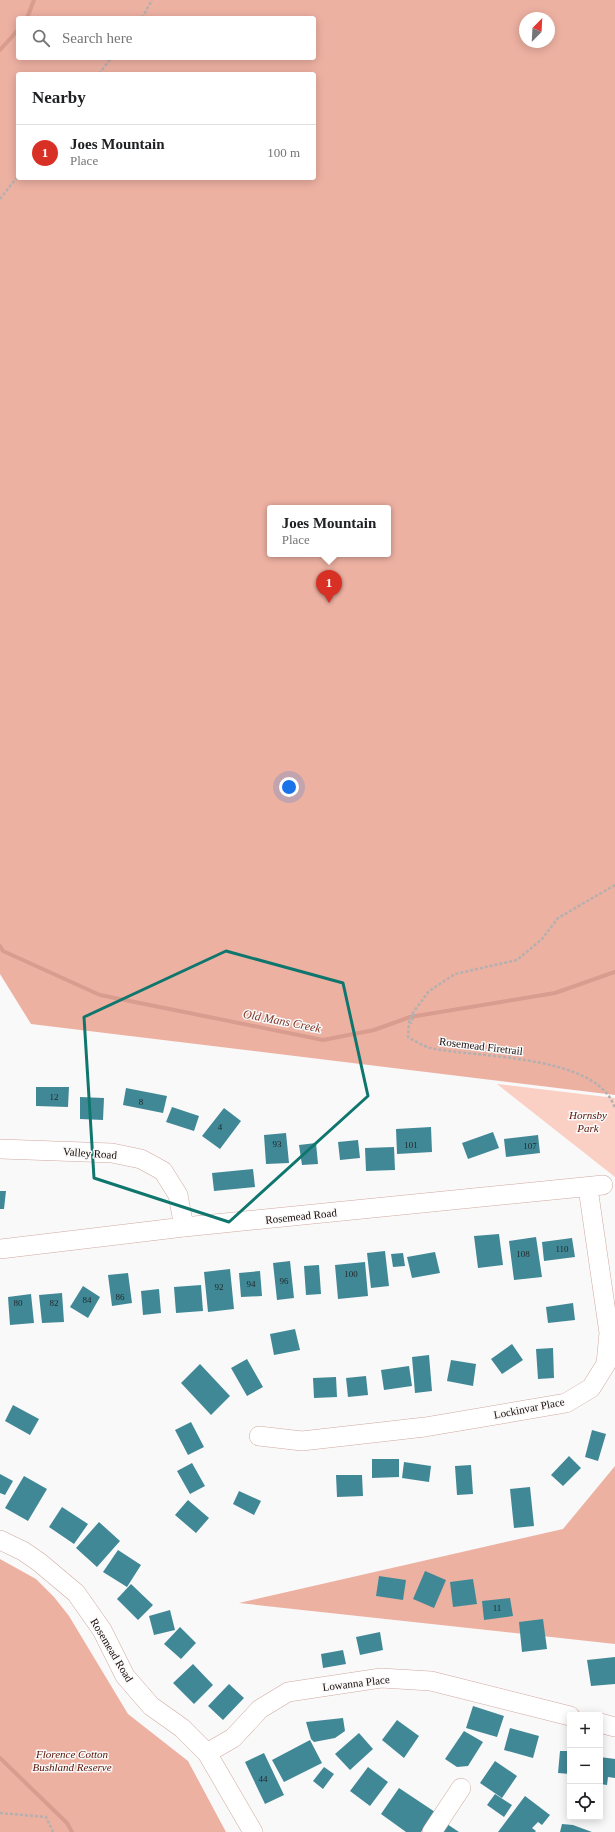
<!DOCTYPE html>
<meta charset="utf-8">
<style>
:root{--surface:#fff;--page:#f6f6f6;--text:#202124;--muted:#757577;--line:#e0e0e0;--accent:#d93025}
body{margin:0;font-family:Georgia,serif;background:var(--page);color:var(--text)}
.controls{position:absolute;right:12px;bottom:12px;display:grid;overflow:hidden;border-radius:4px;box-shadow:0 2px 10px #0003}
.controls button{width:36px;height:36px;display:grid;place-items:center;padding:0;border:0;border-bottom:1px solid var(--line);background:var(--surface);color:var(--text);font:20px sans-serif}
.compass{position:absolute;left:519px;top:12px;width:36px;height:36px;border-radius:50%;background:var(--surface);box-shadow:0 2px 10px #0003;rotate:24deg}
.you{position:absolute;left:289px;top:787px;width:14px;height:14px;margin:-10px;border:3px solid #fff;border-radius:50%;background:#1a73e8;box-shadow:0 0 0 6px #1a73e833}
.badge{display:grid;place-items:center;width:26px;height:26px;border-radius:50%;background:var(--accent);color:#fff;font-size:13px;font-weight:700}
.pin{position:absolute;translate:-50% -33px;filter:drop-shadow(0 1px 2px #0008)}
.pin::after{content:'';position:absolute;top:21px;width:14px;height:12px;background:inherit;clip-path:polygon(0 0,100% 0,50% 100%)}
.popup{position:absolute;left:267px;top:505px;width:124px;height:52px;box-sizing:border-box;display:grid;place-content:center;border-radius:4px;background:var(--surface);filter:drop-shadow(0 1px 3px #0005);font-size:13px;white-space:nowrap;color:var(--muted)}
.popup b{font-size:15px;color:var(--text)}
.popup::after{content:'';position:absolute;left:50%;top:100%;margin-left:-8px;border:8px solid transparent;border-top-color:var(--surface)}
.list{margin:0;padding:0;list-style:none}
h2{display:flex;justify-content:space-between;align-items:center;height:52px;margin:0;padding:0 16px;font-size:17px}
h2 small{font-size:13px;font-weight:400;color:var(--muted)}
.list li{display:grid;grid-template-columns:26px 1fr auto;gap:12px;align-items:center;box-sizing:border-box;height:56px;padding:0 16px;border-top:1px solid var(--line)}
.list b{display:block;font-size:15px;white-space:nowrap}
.list p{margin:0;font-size:13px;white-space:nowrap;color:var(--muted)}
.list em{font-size:13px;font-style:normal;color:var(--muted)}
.icon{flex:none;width:22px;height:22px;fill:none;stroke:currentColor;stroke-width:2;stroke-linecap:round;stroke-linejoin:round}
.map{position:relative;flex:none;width:615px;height:1832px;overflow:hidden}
.search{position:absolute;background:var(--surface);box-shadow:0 2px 10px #0003;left:16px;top:16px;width:300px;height:44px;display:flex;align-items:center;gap:10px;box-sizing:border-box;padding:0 14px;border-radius:4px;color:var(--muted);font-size:15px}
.panel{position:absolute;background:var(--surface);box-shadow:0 2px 10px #0003;left:16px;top:72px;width:300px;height:108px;border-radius:4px}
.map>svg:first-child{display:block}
</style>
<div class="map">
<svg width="615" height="1832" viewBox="0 0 615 1832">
<rect width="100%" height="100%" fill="#f9f9f9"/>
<path fill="#facfc4" d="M497 1084 615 1098V1177Z"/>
<path fill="#edb1a2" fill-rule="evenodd" d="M0 0H615V1095L31 1024 0 974ZM18 18H314V58H18ZM525 18H549V42H525ZM18 74H314V178H18ZM270 508H388V554H270Z
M615 1466V1644L239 1603 563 1529Z
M0 1559 36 1579 54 1597 69 1616 128 1714 188 1761 226 1832H0Z"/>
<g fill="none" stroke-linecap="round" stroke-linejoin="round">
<path stroke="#d89d8f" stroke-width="4" d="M27 18 34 0
M0 50 18 30
M0 946 3 951 100 995 323 1040 374 1030 410 1017 555 993 615 972
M0 1758 67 1823 72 1832"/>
</g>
<path fill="#418896" d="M36 1087H69L68 1107 36 1106Z
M126 1088 167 1096 163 1113 123 1105Z
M80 1097 104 1098 103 1120 80 1119Z
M172 1107 199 1116 194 1131 166 1122Z
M224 1108 241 1121 220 1149 202 1136Z
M431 1127 432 1152 397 1154 396 1129Z
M493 1132 499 1148 468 1159 462 1143Z
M286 1133 289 1163 266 1164 264 1135Z
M538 1135 540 1153 506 1157 504 1139Z
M358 1140 360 1158 340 1160 338 1142Z
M316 1143 318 1164 302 1165 299 1145Z
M394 1147 395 1170 366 1171 365 1148Z
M253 1169 255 1187 214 1191 212 1173Z
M0 1191H6L4 1209H0Z
M499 1234 503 1265 478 1268 474 1236Z
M536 1237 542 1277 514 1280 509 1241Z
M572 1238 575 1257 544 1261 542 1242Z
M385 1251 389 1286 371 1288 367 1253Z
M435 1252 440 1273 412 1278 407 1257Z
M403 1253 405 1266 393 1267 391 1254Z
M290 1261 294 1298 277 1300 273 1263Z
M365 1262 368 1296 338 1299 335 1265Z
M319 1265 321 1294 306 1295 304 1266Z
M230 1269 234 1309 208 1312 204 1272Z
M260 1271 262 1296 241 1297 239 1273Z
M128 1273 132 1303 112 1306 108 1275Z
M201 1285 203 1311 176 1313 174 1287Z
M83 1286 100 1297 88 1318 70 1307Z
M159 1289 161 1313 143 1315 141 1291Z
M62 1293 64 1322 42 1323 39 1295Z
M31 1294 34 1323 10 1325 8 1297Z
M573 1303 575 1320 548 1323 546 1307Z
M295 1329 300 1350 274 1355 270 1334Z
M512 1344 523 1360 502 1374 491 1359Z
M553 1348 554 1378 538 1379 536 1349Z
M429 1355 432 1391 415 1393 412 1357Z
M247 1359 263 1387 247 1396 231 1368Z
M451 1360 476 1364 473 1386 447 1381Z
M200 1364 230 1396 211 1415 181 1383Z
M409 1366 412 1386 384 1390 381 1370Z
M366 1376 368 1395 348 1397 346 1378Z
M336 1377 337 1397 314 1398 313 1378Z
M13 1405 39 1419 30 1435 5 1421Z
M191 1422 204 1447 188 1455 175 1430Z
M592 1430 606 1434 598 1461 585 1457Z
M569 1456 581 1468 563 1486 551 1475Z
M372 1459H399V1477L372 1478Z
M404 1462 431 1466 429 1482 402 1478Z
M192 1463 205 1486 190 1494 177 1471Z
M471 1465 473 1494 457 1495 455 1466Z
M0 1474 13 1481 5 1495 0 1493Z
M336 1475H362L363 1496 337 1497Z
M24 1476 47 1489 28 1521 5 1508Z
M530 1487 534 1526 514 1528 510 1489Z
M239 1491 261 1501 254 1515 233 1504Z
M188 1500 209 1518 196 1533 175 1515Z
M62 1507 88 1524 74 1544 49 1527Z
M99 1522 120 1541 97 1567 76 1548Z
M118 1550 141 1565 127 1587 103 1572Z
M425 1571 446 1580 434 1608 413 1599Z
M379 1576 406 1580 403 1600 376 1596Z
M473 1579 477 1604 453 1607 450 1582Z
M131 1584 153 1605 138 1620 117 1599Z
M510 1598 513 1616 484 1620 482 1601Z
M170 1610 175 1630 154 1635 149 1616Z
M543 1619 547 1649 522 1652 519 1622Z
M180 1627 196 1643 181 1659 164 1644Z
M380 1632 383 1650 360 1655 356 1637Z
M343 1650 346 1664 323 1668 321 1654Z
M615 1657V1684L591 1686 587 1660Z
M193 1664 213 1685 194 1704 173 1683Z
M229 1684 244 1698 223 1720 208 1706Z
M473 1706 504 1716 497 1737 466 1728Z
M343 1718 345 1731 335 1738 314 1742 311 1739 306 1722Z
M397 1720 419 1736 404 1758 382 1740Z
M510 1728 539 1736 533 1758 504 1750Z
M464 1731 483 1742 468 1766 457 1767 445 1759Z
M359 1733 373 1749 350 1770 335 1754Z
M310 1740 322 1763 284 1782 272 1760Z
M560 1751H570V1774L558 1773Z
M264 1753 284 1795 265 1804 245 1762Z
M600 1757 615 1759V1778L608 1777 607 1785 600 1784Z
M495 1761 517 1776 502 1798 480 1783Z
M324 1767 334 1774 323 1789 313 1781Z
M368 1767 388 1782 370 1806 350 1791Z
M399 1788 435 1812 421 1832H406L381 1814Z
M495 1794 512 1805 504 1817 487 1805Z
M525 1796 550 1815 542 1825 538 1822 532 1828 536 1831 535 1832H498Z
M444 1822 459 1832H436Z
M562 1824 573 1825 592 1832H560Z"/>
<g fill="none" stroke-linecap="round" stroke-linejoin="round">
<g stroke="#d0a99f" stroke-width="20">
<path id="minor" d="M0 1149 112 1153 141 1159 163 1171 178 1195 184 1227
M0 1249 184 1227 603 1185
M259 1436 302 1441 425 1427 566 1403 591 1388 606 1364 609 1333 588 1188
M0 1540 23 1551 39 1562 76 1593 102 1630 125 1676 151 1706 182 1728 207 1753 253 1832
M600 1723 615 1727
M207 1753 233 1738 260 1709 288 1692 381 1678 431 1681 570 1716
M432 1832 461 1788"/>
</g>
<path stroke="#b4b0af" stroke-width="2.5" stroke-dasharray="3 2" stroke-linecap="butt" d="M142 18 152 0
M99 74 111 58
M0 199 18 176
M615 885 558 918 542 939 517 960 455 974 429 991 412 1014 409 1022 408 1037C415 1041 423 1046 430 1048 476 1058 600 1054 615 1109
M409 1022 411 1023 414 1015 412 1014
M0 1813 46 1817 53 1832"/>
<use href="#minor" stroke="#fff" stroke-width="19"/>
</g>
<path fill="none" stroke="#0f766e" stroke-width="3" stroke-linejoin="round" d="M226 951 343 983 368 1096 229 1222 94 1178 84 1017Z"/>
<g text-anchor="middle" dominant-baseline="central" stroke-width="3" stroke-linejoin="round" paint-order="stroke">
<g font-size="9" fill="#222a2c">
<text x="54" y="1097">12</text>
<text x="141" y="1102">8</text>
<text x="220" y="1127">4</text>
<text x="277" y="1144">93</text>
<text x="411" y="1145">101</text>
<text x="530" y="1146">107</text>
<text x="562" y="1249">110</text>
<text x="523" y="1254">108</text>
<text x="351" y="1274">100</text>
<text x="284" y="1281">96</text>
<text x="251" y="1284">94</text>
<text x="219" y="1287">92</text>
<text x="120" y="1297">86</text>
<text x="87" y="1300">84</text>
<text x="18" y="1303">80</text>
<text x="54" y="1303">82</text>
<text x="497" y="1608">11</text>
<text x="263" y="1779">44</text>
</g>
<g font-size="11" fill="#180b08" stroke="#f9f9f9">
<text transform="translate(481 1046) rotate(7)">Rosemead Firetrail</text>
<text transform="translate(90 1153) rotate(4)">Valley Road</text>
<text transform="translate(301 1216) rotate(-6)">Rosemead Road</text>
<text transform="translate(529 1408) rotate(-11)">Lockinvar Place</text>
<text transform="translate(112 1650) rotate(59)">Rosemead Road</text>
<text transform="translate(356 1683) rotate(-7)">Lowanna Place</text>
</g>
<g font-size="11" font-style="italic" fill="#581204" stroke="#f9f9f9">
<text x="588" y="1115">Hornsby<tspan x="588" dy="13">Park</tspan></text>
<text x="72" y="1754">Florence Cotton<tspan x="72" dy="13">Bushland Reserve</tspan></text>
</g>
<g font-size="12" font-style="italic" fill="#7f3627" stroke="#f9f9f9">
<text transform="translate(282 1021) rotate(11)">Old Mans Creek</text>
</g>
</g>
</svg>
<div class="controls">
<button>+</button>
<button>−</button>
<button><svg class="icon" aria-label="locate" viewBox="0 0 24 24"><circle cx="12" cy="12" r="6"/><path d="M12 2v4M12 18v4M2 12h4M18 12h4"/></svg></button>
</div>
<svg class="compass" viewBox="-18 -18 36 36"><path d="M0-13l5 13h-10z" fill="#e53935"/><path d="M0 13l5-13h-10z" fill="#757577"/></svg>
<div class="you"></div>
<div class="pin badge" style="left:329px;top:603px">1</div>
<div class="popup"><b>Joes Mountain</b>Place</div>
<div class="search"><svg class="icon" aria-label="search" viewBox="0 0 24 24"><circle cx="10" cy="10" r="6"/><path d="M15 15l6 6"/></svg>Search here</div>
<section class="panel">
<h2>Nearby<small></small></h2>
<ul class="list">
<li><span class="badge">1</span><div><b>Joes Mountain</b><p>Place</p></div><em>100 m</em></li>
</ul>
</section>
</div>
